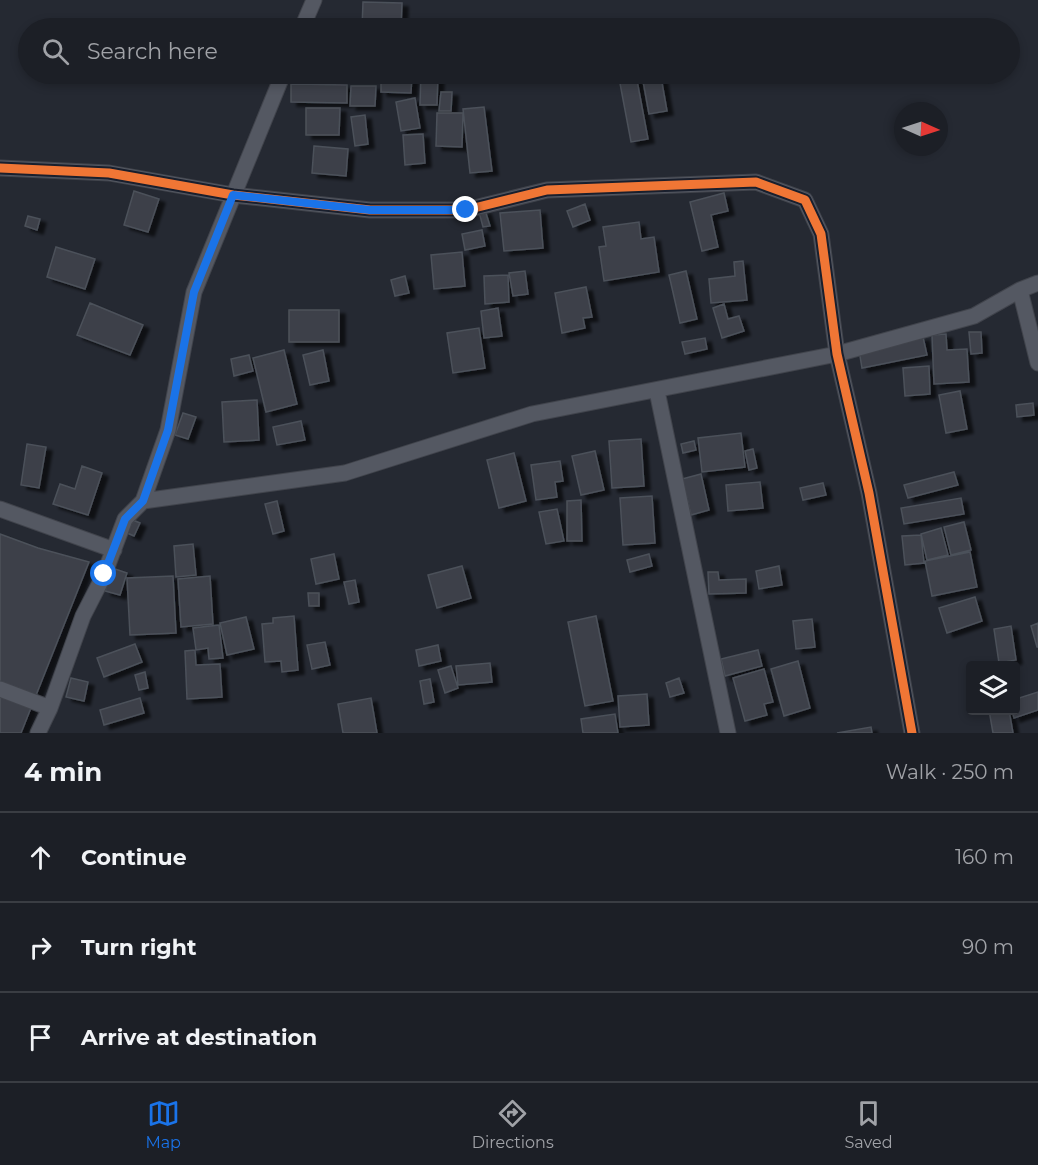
<!DOCTYPE html>
<meta charset="utf-8">
<style>
:root{--surface:#1c1f26;--page:#25272e;--text:#f1f3f6;--muted:#a0a2a7;--line:#3a3d43;--accent:#1a73e8}
body{margin:0;font-family:Montserrat,sans-serif;background:var(--page);color:var(--text)}
.controls{position:absolute;right:18px;bottom:18px;display:grid;overflow:hidden;border-radius:6px;box-shadow:0 3px 9px #0003}
.controls button{width:54px;height:54px;display:grid;place-items:center;padding:0;border:0;border-bottom:2px solid var(--line);background:var(--surface);color:var(--text);font:30px sans-serif}
.compass{position:absolute;left:894px;top:102px;width:54px;height:54px;border-radius:50%;background:var(--surface);box-shadow:0 3px 9px #0003;rotate:93deg}
.stop{position:absolute;width:18px;height:18px;margin:-14px;border:4px solid #1a73e8;border-radius:50%;background:#fff}
.stop.end{background:#1a73e8;border-color:#fff;box-shadow:0 2px 6px #0008}
.list{margin:0;padding:0;list-style:none}
h2{display:flex;justify-content:space-between;align-items:center;height:78px;margin:0;padding:0 24px;font-size:26px}
h2 small{font-size:20px;font-weight:400;color:var(--muted)}
.list li{display:grid;grid-template-columns:39px 1fr auto;gap:18px;align-items:center;box-sizing:border-box;height:90px;padding:0 24px;border-top:2px solid var(--line)}
.list b{display:block;font-size:22px;white-space:nowrap}
.list em{font-size:20px;font-style:normal;color:var(--muted)}
.icon{flex:none;width:33px;height:33px;fill:none;stroke:currentColor;stroke-width:2;stroke-linecap:round;stroke-linejoin:round}
.map{position:relative;flex:none;width:1038px;height:733px;overflow:hidden}
.search{position:absolute;background:var(--surface);box-shadow:0 3px 9px #0003;left:18px;right:18px;top:18px;height:66px;display:flex;align-items:center;gap:15px;box-sizing:border-box;padding:0 21px;border-radius:33px;color:var(--muted);font-size:22px}
.sheet{height:348px;background:var(--surface)}
nav{display:flex;justify-content:space-around;align-items:center;box-sizing:border-box;height:84px;border-top:2px solid var(--line);background:var(--surface);font-size:16px;color:var(--muted)}
nav a{display:grid;justify-items:center;gap:3px}
nav .on{color:var(--accent)}
.map>svg:first-child{display:block}
</style>
<div class="map">
<svg width="1038" height="733" viewBox="0 0 1038 733">
<defs>
<filter id="shadow"><feDropShadow dx="6" dy="4" stdDeviation="1.5" flood-color="#0009"/></filter>
</defs>
<rect width="100%" height="100%" fill="#252932"/>
<path fill="#3d4049" stroke="#4c515a" stroke-width="1.5" filter="url(#shadow)" d="M363 2 402 3 401 28H362Z
M381 74H412L411 93 381 92Z
M421 74H438L437 105H420Z
M636 75 648 139 631 142 619 78Z
M661 77 667 111 649 114 643 81Z
M291 84 347 85V103L291 102Z
M351 86H376L375 106H350Z
M441 92H452L451 111H439Z
M415 98 420 128 401 131 396 102Z
M484 107 492 171 470 173 463 109Z
M306 108H340L339 135H306Z
M437 113H463L462 147 436 146Z
M365 115 368 144 355 146 351 117Z
M423 134 425 163 405 165 403 135Z
M314 146 348 149 346 176 312 173Z
M134 191 159 199 148 232 124 225Z
M724 193 728 211 711 215 718 247 702 251 690 202Z
M585 204 590 220 573 227 567 211Z
M485 210 490 226 483 227 479 212Z
M540 210 543 248 504 251 500 213Z
M28 216 40 219 37 230 25 226Z
M639 222 641 239 654 237 659 272 604 281 599 247 606 246 603 227Z
M482 230 485 246 465 250 462 234Z
M56 247 95 259 85 289 47 277Z
M462 252 465 286 434 289 431 255Z
M743 261 747 300 711 303 709 279 735 276 734 262Z
M525 271 528 294 513 296 509 273Z
M686 271 697 319 680 323 669 275Z
M508 275 509 302 485 304 484 276Z
M405 276 409 293 395 296 391 280Z
M586 287 592 317 583 318 585 328 562 333 555 293Z
M90 303 143 325 130 355 77 335Z
M724 304 728 319 739 316 744 331 722 338 713 308Z
M498 308 502 336 484 338 481 311Z
M289 310H339V342H289Z
M479 328 485 368 453 373 447 333Z
M969 332H981L982 353 971 354Z
M946 334 947 350 967 349 969 382 934 384 932 335Z
M923 337 927 355 862 368 859 350Z
M705 338 707 349 685 354 682 342Z
M284 350 297 404 266 412 253 358Z
M323 350 329 381 310 385 303 355Z
M249 355 253 371 234 376 231 359Z
M929 366 930 394 905 396 903 368Z
M960 391 967 429 946 433 939 395Z
M257 400 259 440 224 442 222 402Z
M1033 403 1034 415 1017 417 1016 405Z
M183 413 196 417 188 439 175 435Z
M301 421 305 440 277 445 273 427Z
M741 433 745 467 702 472 698 438Z
M641 439 644 486 612 488 609 441Z
M694 441 696 450 683 453 681 444Z
M27 444 46 447 39 488 21 485Z
M753 449 757 468 749 470 745 451Z
M595 451 604 490 581 495 572 456Z
M514 453 526 501 499 508 487 460Z
M560 461 563 481 555 482 557 497 536 500 531 465Z
M82 466 102 473 88 515 53 504 60 484 75 489Z
M954 472 958 485 908 498 904 485Z
M701 474 709 510 691 515 682 479Z
M760 482 763 508 728 511 726 485Z
M823 483 826 495 803 500 800 488Z
M652 496 655 543 623 545 620 498Z
M961 498 964 514 904 524 901 508Z
M581 500 582 541H567V501Z
M277 501 284 531 273 534 265 504Z
M557 509 564 541 546 544 539 512Z
M133 520 140 523 134 536 127 533Z
M964 522 971 550 951 555 944 527Z
M941 528 948 555 927 560 921 534Z
M0 534 38 548 89 562 21 733H0Z
M921 535 924 563 905 565 902 536Z
M193 544 196 575 176 577 174 546Z
M970 552 977 587 932 596 925 561Z
M334 554 339 579 316 584 311 559Z
M649 554 652 566 630 572 627 560Z
M462 566 471 598 437 608 428 575Z
M779 566 782 585 759 589 756 571Z
M112 568 127 573 120 595 105 591Z
M708 572H718L719 580 746 579V593L709 594Z
M173 576 176 633 130 635 127 578Z
M210 576 213 624 181 627 178 579Z
M355 580 359 602 349 604 344 582Z
M308 593H319V606H309Z
M975 597 982 621 947 633 939 608Z
M294 616 298 670 282 672 281 661 265 662 262 624 273 623V618Z
M596 616 613 701 585 706 568 622Z
M246 617 254 649 227 655 220 623Z
M812 619 815 647 796 649 793 621Z
M1038 623V647H1037L1031 626Z
M219 625 223 658 209 659 208 648 196 650 193 628Z
M1011 626 1016 660 999 663 994 629Z
M325 642 330 665 312 669 307 645Z
M135 644 142 662 104 677 97 658Z
M438 645 441 661 419 666 416 650Z
M195 650 196 665 220 664 222 697 187 699 185 651Z
M758 650 762 666 725 676 721 659Z
M798 661 810 708 784 716 771 669Z
M490 663 492 682 458 685 456 666Z
M451 666 458 688 445 693 438 670Z
M764 669 773 702 764 704 767 715 745 721 733 678Z
M145 672 148 688 139 690 135 675Z
M71 678 88 682 84 701 66 697Z
M679 678 684 693 670 697 666 683Z
M430 679 434 702 424 704 420 681Z
M1038 692V710L1014 718 1012 710H1016V699Z
M647 694 649 725 620 727 618 696Z
M140 698 144 713 104 725 100 710Z
M371 698 377 733H343L338 704Z
M989 710H1009L1013 733H993Z
M615 714 618 733H583L581 719Z
M871 727 872 733H837Z"/>
<g fill="none" stroke-linecap="round" stroke-linejoin="round">
<g stroke="#41444c" stroke-width="17">
<path id="street" d="M302 28 314 0
M0 168 109 173 233 195 370 210H466L547 190 756 182 805 200 821 234 837 354 869 493 912 733
M1020 290 1038 363
M657 391 728 733
M143 501 345 473 532 414 837 354 974 316 1020 290 1038 283
M0 509 114 550
M0 689 50 708
M38 733 50 708 83 616 104 575 125 519 143 501 168 430 194 292 283 74"/>
</g>
<use href="#street" stroke="#545862" stroke-width="15"/>
<g stroke="#191f2d" stroke-width="13">
<path id="cycleway" d="M0 168 109 173 233 195 370 210H466L547 190 756 182 805 200 821 234 837 354 869 493 912 733"/>
</g>
<use href="#cycleway" stroke="#f07635" stroke-width="9"/>
</g>
<g fill="none" stroke-linecap="round" stroke-linejoin="round">
<path stroke="#1a73e8" stroke-width="8" d="M104 574 125 519 143 501 168 430 194 292 233 195 370 210H466"/>
</g>
</svg>
<div class="controls">
<button><svg class="icon" aria-label="layers" viewBox="0 0 24 24"><path d="M12 4l9 5-9 5-9-5zM3 14l9 5 9-5"/></svg></button>
</div>
<svg class="compass" viewBox="-18 -18 36 36"><path d="M0-13l5 13h-10z" fill="#e53935"/><path d="M0 13l5-13h-10z" fill="#a0a2a7"/></svg>
<div class="stop" style="left:104px;top:574px"></div>
<div class="stop end" style="left:466px;top:210px"></div>
<div class="search"><svg class="icon" aria-label="search" viewBox="0 0 24 24"><circle cx="10" cy="10" r="6"/><path d="M15 15l6 6"/></svg>Search here</div>
</div>
<section class="sheet">
<h2>4 min<small>Walk · 250 m</small></h2>
<ul class="list">
<li><svg class="icon" aria-label="ahead" viewBox="0 0 24 24"><path d="M12 20V5M6 11l6-6 6 6"/></svg><div><b>Continue</b></div><em>160 m</em></li>
<li><svg class="icon" aria-label="right" viewBox="0 0 24 24"><path d="M7 20v-9h11M14 6l5 5-5 5"/></svg><div><b>Turn right</b></div><em>90 m</em></li>
<li><svg class="icon" aria-label="arrive" viewBox="0 0 24 24"><path d="M6 21V4h12l-3 4 3 4H6"/></svg><div><b>Arrive at destination</b></div></li>
</ul>
</section>
<nav>
<a class="on"><svg class="icon" aria-label="map" viewBox="0 0 24 24"><path d="M3 6l6-2 6 2 6-2v14l-6 2-6-2-6 2zM9 4v14M15 6v14"/></svg>Map</a>
<a><svg class="icon" aria-label="directions" viewBox="0 0 24 24"><path d="M12 3l9 9-9 9-9-9zM9 14v-3h6M13 9l2 2-2 2"/></svg>Directions</a>
<a><svg class="icon" aria-label="saved" viewBox="0 0 24 24"><path d="M7 4h10v16l-5-4-5 4z"/></svg>Saved</a>
</nav>
